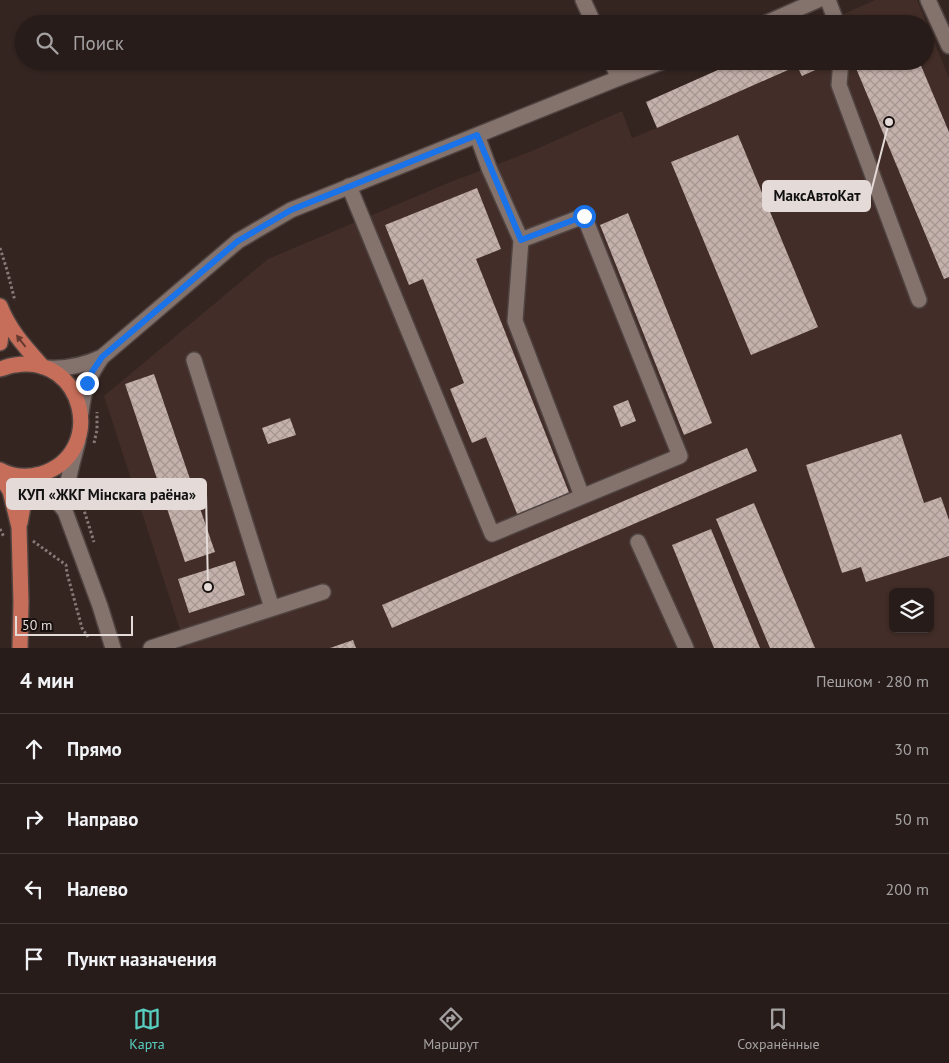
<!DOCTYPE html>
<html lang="ru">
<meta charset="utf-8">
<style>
:root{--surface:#271c19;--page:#2f2522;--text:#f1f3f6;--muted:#a4a1a2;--line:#433a38;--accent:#58cec0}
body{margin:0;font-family:"PT Sans",sans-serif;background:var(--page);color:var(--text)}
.controls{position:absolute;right:15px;bottom:15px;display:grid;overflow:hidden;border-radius:8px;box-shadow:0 1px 4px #0004}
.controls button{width:45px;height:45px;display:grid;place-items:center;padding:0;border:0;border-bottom:1px solid var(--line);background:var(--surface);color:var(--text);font:25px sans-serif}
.scale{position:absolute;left:15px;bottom:12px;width:118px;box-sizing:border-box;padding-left:5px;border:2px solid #e4dad7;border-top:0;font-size:14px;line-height:18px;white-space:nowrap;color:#e4dad7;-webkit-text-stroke:4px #17100e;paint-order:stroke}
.stop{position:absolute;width:15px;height:15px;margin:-11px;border:4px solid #1a73e8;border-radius:50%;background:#fff}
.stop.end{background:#1a73e8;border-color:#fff;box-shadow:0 1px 5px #0008}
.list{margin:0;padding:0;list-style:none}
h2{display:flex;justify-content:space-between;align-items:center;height:65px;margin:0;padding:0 20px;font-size:21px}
h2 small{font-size:16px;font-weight:400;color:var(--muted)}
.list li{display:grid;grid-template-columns:32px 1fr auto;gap:15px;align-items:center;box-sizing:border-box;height:70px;padding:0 20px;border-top:1px solid var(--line)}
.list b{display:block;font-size:19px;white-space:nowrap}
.list em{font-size:16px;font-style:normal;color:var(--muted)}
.icon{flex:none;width:28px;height:28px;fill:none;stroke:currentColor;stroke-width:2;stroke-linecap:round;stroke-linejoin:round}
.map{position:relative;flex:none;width:949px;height:648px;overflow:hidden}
.search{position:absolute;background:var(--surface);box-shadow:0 1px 4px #0004;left:15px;right:15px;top:15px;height:55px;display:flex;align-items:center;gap:12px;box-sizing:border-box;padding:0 18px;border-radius:28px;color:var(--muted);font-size:19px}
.sheet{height:345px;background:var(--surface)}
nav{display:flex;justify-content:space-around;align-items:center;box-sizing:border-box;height:70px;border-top:1px solid var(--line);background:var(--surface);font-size:14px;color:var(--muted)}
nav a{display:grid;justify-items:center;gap:2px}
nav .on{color:var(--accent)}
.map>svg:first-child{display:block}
</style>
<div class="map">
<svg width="949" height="648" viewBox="0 0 949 648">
<defs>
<pattern id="building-cross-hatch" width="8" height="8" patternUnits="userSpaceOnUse" patternTransform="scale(1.25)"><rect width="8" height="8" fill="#c5b1ac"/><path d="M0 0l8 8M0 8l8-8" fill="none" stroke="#a59591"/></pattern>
</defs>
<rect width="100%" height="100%" fill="#342521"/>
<path fill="#422d28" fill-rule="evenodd" d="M875 0H917L949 78V648H186L104 396 268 259 448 183 532 151 622 111 632 138 657 128 646 102 738 61H925V24H822ZM893 592H930V629H893Z"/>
<path fill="url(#building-cross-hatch)" d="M738 61H835L802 76 797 66 657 128 646 102Z
M853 61H919L949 132V277L944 279Z
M738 135 818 327 751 355 671 162Z
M477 188 501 249 476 259 570 495 518 516 486 437 472 443 450 389 464 383 423 279 409 285 385 225Z
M628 213 712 423 684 435 600 225Z
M154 374 215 552 185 562 125 384Z
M628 400 636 421 621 427 613 406Z
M290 418 296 435 268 444 262 428Z
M901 434 924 503 941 497 949 520V556L866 582 861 567 842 573 806 465Z
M747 448 757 471 392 628 382 605Z
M754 503 815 648H770L716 519Z
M711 529 760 648H714L672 545Z
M235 561 245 595 189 613 178 579Z
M353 640 356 648H330Z"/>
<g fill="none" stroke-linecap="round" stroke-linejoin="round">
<g stroke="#4f4340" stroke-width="18">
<path id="minor" d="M583 0 594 24
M828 0 837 24
M928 0 949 46
M764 24 818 0
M611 61 619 78
M841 61 839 85 919 300
M349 186 492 534 680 456 584 216 521 240 489 168 477 135
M521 240 515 321 582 496
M194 360 272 608
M48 368C67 369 85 365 102 357L238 241 291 210 619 78 664 61
M81 413C84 388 88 377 102 357
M36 475 65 511 100 606 113 648
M65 511C65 487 72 464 78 441
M638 542 686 648
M151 648 323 592"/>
</g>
<g stroke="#4f4340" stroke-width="18">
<path id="major" d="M0 306C9 330 26 348 43 367
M0 343 3 314
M0 369C5 368 10 365 15 365 84 353 108 453 41 474 27 478 13 477 0 470
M0 475 10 491 19 527 21 602 20 648
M20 523 25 496 32 476"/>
</g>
<path stroke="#867976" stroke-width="3" stroke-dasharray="2.5 2.5" stroke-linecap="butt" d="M0 248 7 270 15 301
M94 443 97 430V412
M82 497 83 507 94 542
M0 529 4 537
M33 541 66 565 67 573 82 628 88 637"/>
<use href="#minor" stroke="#84726d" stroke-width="15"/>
<use href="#major" stroke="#c66e59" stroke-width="15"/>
</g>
<defs><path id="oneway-solid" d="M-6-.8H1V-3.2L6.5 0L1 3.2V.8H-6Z" transform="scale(1.25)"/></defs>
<use fill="#663a30" href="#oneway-solid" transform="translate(21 341) rotate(-128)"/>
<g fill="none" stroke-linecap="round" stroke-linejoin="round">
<path stroke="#1a73e8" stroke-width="6" d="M87 383 92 372 102 357 238 241 291 210 477 135 521 240 584 216"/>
</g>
<path fill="none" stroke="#e4dad7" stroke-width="2" d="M889 122L870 196M208 587L206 494"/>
<g fill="#e4dad7" stroke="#17100e" stroke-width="2">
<circle cx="889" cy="122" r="5"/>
<circle cx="208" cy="587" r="5"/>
</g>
<g fill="#e4dad7" stroke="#e4dad7" stroke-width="2">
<rect x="763" y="181" width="107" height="30" rx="5"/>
<rect x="7" y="479" width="199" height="30" rx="5"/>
</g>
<g font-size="15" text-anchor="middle" font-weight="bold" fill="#111">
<text x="817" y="201">МаксАвтоКат</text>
<text x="107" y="500">КУП «ЖКГ Мінскага раёна»</text>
</g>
</svg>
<div class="controls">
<button><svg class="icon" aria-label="layers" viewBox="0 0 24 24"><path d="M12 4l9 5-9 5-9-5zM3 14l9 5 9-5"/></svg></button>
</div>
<div class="scale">50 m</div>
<div class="stop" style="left:584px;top:216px"></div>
<div class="stop end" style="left:87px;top:383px"></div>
<div class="search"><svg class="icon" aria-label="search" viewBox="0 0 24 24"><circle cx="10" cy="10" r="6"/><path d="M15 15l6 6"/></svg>Поиск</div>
</div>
<section class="sheet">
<h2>4 мин<small>Пешком · 280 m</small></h2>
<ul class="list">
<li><svg class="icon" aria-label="ahead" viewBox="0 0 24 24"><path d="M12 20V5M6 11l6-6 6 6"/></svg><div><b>Прямо</b></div><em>30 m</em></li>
<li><svg class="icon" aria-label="right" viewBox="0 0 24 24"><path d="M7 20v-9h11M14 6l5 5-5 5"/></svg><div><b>Направо</b></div><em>50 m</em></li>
<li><svg class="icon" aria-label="left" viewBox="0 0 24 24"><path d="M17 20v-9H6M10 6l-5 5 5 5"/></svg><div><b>Налево</b></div><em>200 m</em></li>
<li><svg class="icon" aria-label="arrive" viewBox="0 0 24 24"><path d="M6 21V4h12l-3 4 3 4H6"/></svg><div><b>Пункт назначения</b></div></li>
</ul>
</section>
<nav>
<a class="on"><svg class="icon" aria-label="map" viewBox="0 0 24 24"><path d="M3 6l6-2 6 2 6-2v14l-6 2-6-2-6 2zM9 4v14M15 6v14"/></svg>Карта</a>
<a><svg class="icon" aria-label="directions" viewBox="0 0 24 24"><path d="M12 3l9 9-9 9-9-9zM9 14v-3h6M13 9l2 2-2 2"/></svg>Маршрут</a>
<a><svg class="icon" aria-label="saved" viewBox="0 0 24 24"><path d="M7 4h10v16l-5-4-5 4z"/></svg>Сохранённые</a>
</nav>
